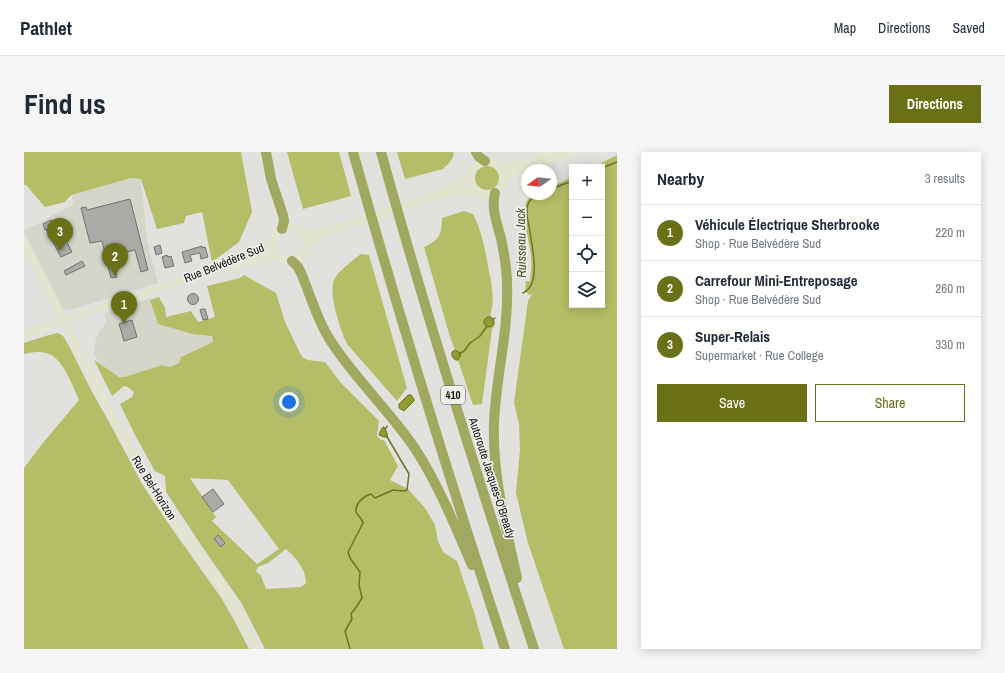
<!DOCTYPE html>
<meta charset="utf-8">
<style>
:root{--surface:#fff;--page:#f6f6f7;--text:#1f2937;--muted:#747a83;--line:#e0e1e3;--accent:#6a7016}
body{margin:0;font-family:"Archivo Narrow",sans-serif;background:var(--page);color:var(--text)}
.controls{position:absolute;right:12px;top:12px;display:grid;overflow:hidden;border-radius:0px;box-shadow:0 2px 10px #0003}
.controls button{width:36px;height:36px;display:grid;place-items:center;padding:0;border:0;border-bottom:1px solid var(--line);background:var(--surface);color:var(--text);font:20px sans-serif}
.compass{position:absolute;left:497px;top:12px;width:36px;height:36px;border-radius:50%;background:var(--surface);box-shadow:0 2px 10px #0003;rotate:256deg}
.you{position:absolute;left:265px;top:250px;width:14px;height:14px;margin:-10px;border:3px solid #fff;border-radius:50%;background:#1a73e8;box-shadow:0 0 0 6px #1a73e833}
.badge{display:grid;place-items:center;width:26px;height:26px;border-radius:50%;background:var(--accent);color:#fff;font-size:13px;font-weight:700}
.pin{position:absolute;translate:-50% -33px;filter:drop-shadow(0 1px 2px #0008)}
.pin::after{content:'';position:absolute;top:21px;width:14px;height:12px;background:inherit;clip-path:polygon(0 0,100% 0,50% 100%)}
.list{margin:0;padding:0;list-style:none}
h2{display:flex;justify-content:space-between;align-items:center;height:52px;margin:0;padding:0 16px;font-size:17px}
h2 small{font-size:13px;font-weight:400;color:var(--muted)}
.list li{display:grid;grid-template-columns:26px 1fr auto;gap:12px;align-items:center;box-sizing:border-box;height:56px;padding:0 16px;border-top:1px solid var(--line)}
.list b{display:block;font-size:15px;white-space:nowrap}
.list p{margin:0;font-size:13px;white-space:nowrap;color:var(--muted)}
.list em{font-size:13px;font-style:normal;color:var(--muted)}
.actions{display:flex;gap:8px;padding:12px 16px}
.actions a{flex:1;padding:9px 0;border:1px solid var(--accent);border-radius:0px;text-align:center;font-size:14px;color:var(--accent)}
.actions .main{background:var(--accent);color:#fff}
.icon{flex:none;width:22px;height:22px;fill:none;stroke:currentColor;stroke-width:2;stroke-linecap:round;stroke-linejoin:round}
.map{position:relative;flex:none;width:593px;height:497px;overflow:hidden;border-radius:0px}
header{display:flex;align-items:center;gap:24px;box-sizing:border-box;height:56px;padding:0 20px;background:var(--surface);border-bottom:1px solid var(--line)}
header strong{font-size:19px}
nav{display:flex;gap:22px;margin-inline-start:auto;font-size:14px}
.intro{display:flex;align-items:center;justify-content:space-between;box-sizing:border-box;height:96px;padding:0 24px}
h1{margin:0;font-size:28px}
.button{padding:10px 18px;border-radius:0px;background:var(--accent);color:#fff;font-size:14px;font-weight:700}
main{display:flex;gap:24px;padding:0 24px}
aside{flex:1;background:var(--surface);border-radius:0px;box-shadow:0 2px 10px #0003}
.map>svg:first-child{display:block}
</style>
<header>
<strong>Pathlet</strong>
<nav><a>Map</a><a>Directions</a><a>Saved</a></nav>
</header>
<div class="intro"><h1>Find us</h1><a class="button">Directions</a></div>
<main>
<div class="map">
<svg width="593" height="497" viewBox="0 0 593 497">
<rect width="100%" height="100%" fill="#e1e2dd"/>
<path fill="#d4d6ca" d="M107 26 117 27 123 89 134 131 47 158H42L38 155 36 151 0 81V79L50 52 47 43Z
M126 146 134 172 168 182 188 184 189 190 157 205 155 211 146 215 138 213 101 225H95L74 211 70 201V196L72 186 76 178 81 173 82 170 80 162Z"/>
<path fill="#b5bd66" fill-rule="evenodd" d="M0 0H217L228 60 215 90 188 110 178 60 162 64 160 71 133 77 117 27 107 26 47 43 41 50 21 55 2 33H0Z
M263 0H315L327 44 279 57Z
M373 0H429L430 3 426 10 419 17 381 27Z
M593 3V497H540L504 391 492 341 496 298 495 272 490 251 504 149 508 142 505 143 501 138 502 129H506C507 120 508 112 507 103 506 89 493 57 506 45 511 40 520 42 527 42V35L548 25V153H578V15H570Z
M451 26a12 12 0 1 1 24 0a12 12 0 1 1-24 0Z
M440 59 449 62C458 80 462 100 465 120 468 134 471 149 466 163 471 168 473 172 468 177L458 252 449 253 434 208 435 207 434 199 431 198 426 185 400 95C415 88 418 83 418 66Z
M337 102 345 103 383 236 373 249 323 192C317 179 304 142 310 128 314 119 329 108 337 102Z
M220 123 252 141 261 170 278 205 284 208 301 210 316 230 355 269 353 284 357 288H360L374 314 366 328 384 337 401 356 411 373 414 389 419 400 433 409 450 460 460 497H241L218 452 200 426 177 393 142 340 141 324 131 319 112 285 96 252 108 245 110 240 104 235 100 234 88 244 70 208 95 225H101L138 213 146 215 155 211 157 205 189 190 188 184 168 182 134 172 126 148 135 145 141 156 142 165 167 159 174 170 191 165 183 134 216 126ZM166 326 204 328 255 397 233 412 188 369 192 365ZM262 397C272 406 282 417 282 431L277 435 242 437 237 424 232 419 234 415 244 411Z
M34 181 39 184 45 194 66 236 90 279 118 332 144 371 198 447 211 470 225 497H0V316L18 292 55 248C49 235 39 207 25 202 17 199 8 200 0 202V191L25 183Z"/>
<path fill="#949b2f" stroke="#6e7327" d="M460 170a5 5 0 1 1 10 0a5 5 0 1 1-10 0Z
M431 198 435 200 437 203 434 208H432C429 207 427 203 428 200Z
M384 243H387L390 247V249L380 259 375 256V252Z
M359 275H360C362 278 364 282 363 285H360L355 283 357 278Z"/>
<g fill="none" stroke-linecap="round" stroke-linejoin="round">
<path stroke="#6e7327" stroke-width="1.5" d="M578 16 593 10
M527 37 548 29
M499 141C501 140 504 138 506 135 515 121 507 90 505 74 503 67 502 59 504 52 506 47 511 44 515 42
M468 168 471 166
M435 202 440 199 446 191 456 184 463 174
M361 278 363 274
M326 497 321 479 328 467 327 462 333 454 338 446 335 433 336 420 326 406 324 400 339 371C338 366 333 363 332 360 331 351 340 344 347 342L351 346 369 338 380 339 383 338 385 322 362 283"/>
</g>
<path fill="#aaaba7" stroke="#72726e" d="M106 47 124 118 117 120 111 98 87 104 93 125 87 126 78 89 66 91 57 56 62 55 63 58Z
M27 68 33 80 39 78 41 82 39 83 48 100 37 105 22 77 21 78 19 72Z
M136 93 138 101 132 103 130 95Z
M178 94V96L181 95 184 105 177 107 176 101 166 103 168 109 161 111 158 100Z
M143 103 144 105 147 104 150 114 141 116 138 105Z
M58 109 61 114 42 123 40 119Z
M163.5 147a5.5 5.5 0 1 1 11 0a5.5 5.5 0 1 1-11 0Z
M178 157H181L184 167 179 168 176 158Z
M108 168 113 185 100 189 95 172Z
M189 337 200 352 189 360 178 345Z
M194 383 201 391 197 395 190 387Z"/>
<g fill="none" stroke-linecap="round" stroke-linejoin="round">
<path stroke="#e3e5cf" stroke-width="7" d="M446 26a17 17 0 1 1 34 0a17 17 0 1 1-34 0Z
M475 14H491L525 3
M480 29 488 22 494 19 546 0
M417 40 437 31 446 23
M249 92a17 17 0 1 1 34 0a17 17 0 1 1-34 0Z
M277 80H292L318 75 404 46 437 38H451
M0 90 105 296 132 342 144 361 205 445 219 470 233 497
M283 95 293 86 303 81
M206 115 237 105 253 104
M0 182 150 131 231 101 240 97 249 89"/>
<path stroke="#a1a85f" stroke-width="10" d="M242 0 247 27 259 63 260 69 258 77
M329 0C376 167 427 332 481 497
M357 0C403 167 456 333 510 497
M452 0 455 5 461 9
M471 41C467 57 473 71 477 86 480 101 483 116 483 131 485 178 472 224 470 270 468 323 482 375 493 426
M268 109 274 115 277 121C287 144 292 166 306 188 331 227 366 259 392 298 415 334 431 374 448 413"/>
</g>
<g text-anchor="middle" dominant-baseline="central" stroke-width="3.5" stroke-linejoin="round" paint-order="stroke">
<rect fill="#eeefea" stroke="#565654" stroke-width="1" x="417" y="234" width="24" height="18" rx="3"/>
<g font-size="11" font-weight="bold" fill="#151514">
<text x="429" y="243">410</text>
</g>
<g font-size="12" fill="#151514" stroke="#eeefea">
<text transform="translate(200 111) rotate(-22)">Rue Belvédère Sud</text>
<text transform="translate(468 326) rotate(72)">Autoroute Jacques-O'Bready</text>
<text transform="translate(130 336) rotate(58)">Rue Bel-Horizon</text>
</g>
<g font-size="13" font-style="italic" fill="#4c5025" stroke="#eeefea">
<text transform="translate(497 91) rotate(-91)">Ruisseau Jack</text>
</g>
</g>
</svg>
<div class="controls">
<button>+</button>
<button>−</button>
<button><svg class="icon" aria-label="locate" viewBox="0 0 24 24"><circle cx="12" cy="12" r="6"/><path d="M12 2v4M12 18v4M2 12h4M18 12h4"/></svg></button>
<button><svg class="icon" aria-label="layers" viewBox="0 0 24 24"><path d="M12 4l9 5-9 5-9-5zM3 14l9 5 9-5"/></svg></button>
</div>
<svg class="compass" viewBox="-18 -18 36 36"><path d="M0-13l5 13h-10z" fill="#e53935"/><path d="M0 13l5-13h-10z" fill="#747a83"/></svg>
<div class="you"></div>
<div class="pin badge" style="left:100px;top:172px">1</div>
<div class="pin badge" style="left:91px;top:124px">2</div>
<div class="pin badge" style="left:36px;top:99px">3</div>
</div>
<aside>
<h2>Nearby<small>3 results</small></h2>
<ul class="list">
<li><span class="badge">1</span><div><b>Véhicule Électrique Sherbrooke</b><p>Shop · Rue Belvédère Sud</p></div><em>220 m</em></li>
<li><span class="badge">2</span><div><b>Carrefour Mini-Entreposage</b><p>Shop · Rue Belvédère Sud</p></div><em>260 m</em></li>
<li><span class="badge">3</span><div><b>Super-Relais</b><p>Supermarket · Rue College</p></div><em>330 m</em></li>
</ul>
<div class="actions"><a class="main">Save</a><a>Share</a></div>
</aside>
</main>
